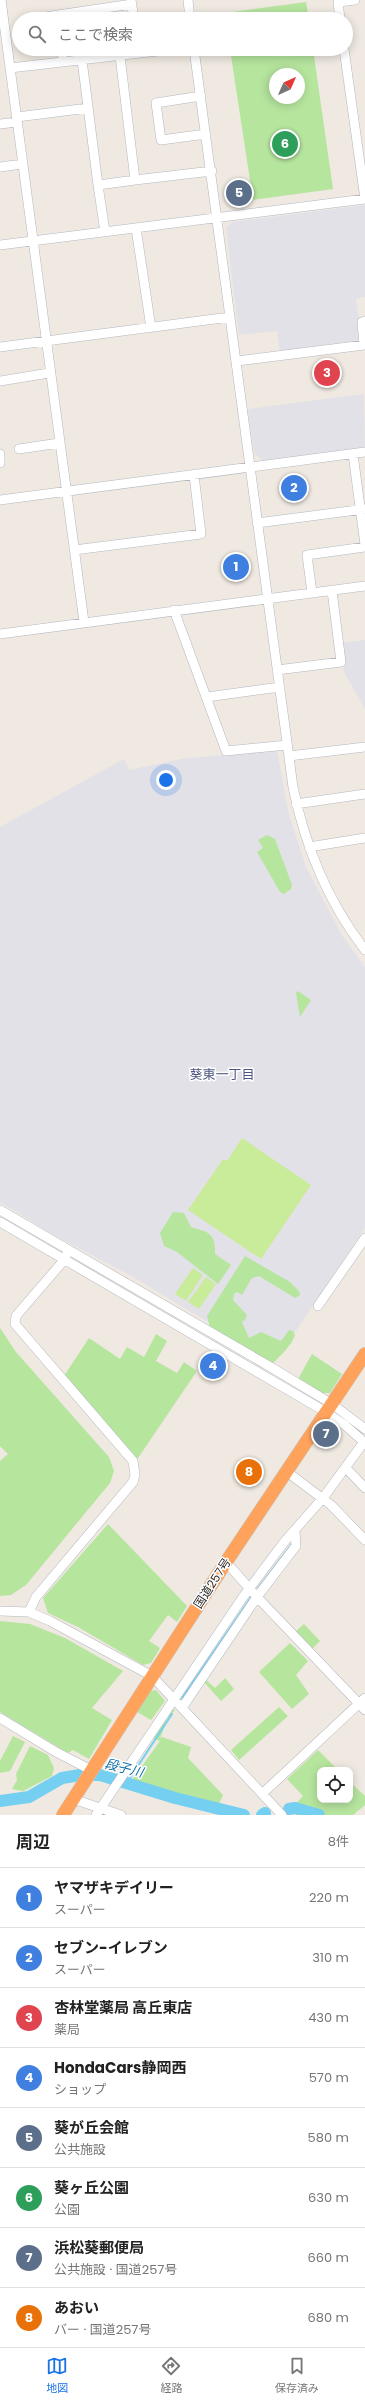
<!DOCTYPE html>
<html lang="ja">
<meta charset="utf-8">
<style>
:root{--surface:#fff;--page:#f6f6f6;--text:#222;--muted:#767676;--line:#e0e0e0;--accent:#1a73e8}
body{margin:0;font-family:Poppins,"Noto Sans JP",sans-serif;background:var(--page);color:var(--text)}
.controls{position:absolute;right:12px;bottom:12px;display:grid;overflow:hidden;border-radius:8px;box-shadow:0 2px 10px #0003}
.controls button{width:36px;height:36px;display:grid;place-items:center;padding:0;border:0;border-bottom:1px solid var(--line);background:var(--surface);color:var(--text);font:20px sans-serif}
.compass{position:absolute;left:269px;top:68px;width:36px;height:36px;border-radius:50%;background:var(--surface);box-shadow:0 2px 10px #0003;rotate:45deg}
.you{position:absolute;left:166px;top:780px;width:14px;height:14px;margin:-10px;border:3px solid #fff;border-radius:50%;background:#1a73e8;box-shadow:0 0 0 6px #1a73e833}
.badge{display:grid;place-items:center;width:26px;height:26px;border-radius:50%;background:var(--accent);color:#fff;font-size:13px;font-weight:700}
.pin{position:absolute;translate:-50% -50%;border:2px solid #fff;box-shadow:0 1px 4px #0006}
.list{margin:0;padding:0;list-style:none}
h2{display:flex;justify-content:space-between;align-items:center;height:52px;margin:0;padding:0 16px;font-size:17px}
h2 small{font-size:13px;font-weight:400;color:var(--muted)}
.list li{display:grid;grid-template-columns:26px 1fr auto;gap:12px;align-items:center;box-sizing:border-box;height:60px;padding:0 16px;border-top:1px solid var(--line)}
.list b{display:block;font-size:15px;white-space:nowrap}
.list p{margin:0;font-size:13px;white-space:nowrap;color:var(--muted)}
.list em{font-size:13px;font-style:normal;color:var(--muted)}
.icon{flex:none;width:22px;height:22px;fill:none;stroke:currentColor;stroke-width:2;stroke-linecap:round;stroke-linejoin:round}
.map{position:relative;flex:none;width:365px;height:1815px;overflow:hidden}
.search{position:absolute;background:var(--surface);box-shadow:0 2px 10px #0003;left:12px;right:12px;top:12px;height:44px;display:flex;align-items:center;gap:10px;box-sizing:border-box;padding:0 14px;border-radius:22px;color:var(--muted);font-size:15px}
.sheet{height:532px;background:var(--surface)}
nav{display:flex;justify-content:space-around;align-items:center;box-sizing:border-box;height:56px;border-top:1px solid var(--line);background:var(--surface);font-size:11px;color:var(--muted)}
nav a{display:grid;justify-items:center;gap:2px}
nav .on{color:var(--accent)}
.map>svg:first-child{display:block}
</style>
<div class="map">
<svg width="365" height="1815" viewBox="0 0 365 1815">
<rect width="100%" height="100%" fill="#efe9e1"/>
<path fill="#e3e1e8" d="M365 205V297L356 299 361 336 358 340 280 351 277 331 239 335 226 228 232 222Z
M364 394 365 448 264 461 254 453 248 409Z
M365 640V709L344 672 341 643Z
M277 750 288 811 306 867 343 937 365 967V1228L275 1362 133 1277 52 1234 0 1202V827L124 759 129 770 181 759Z"/>
<path fill="#b6e59e" fill-rule="evenodd" d="M306 2 309 19H226L225 13Z
M230 49H313L333 189 253 200ZM275 74H299V98H275Z
M267 835 275 839 292 885 291 889 284 894 280 892 257 852 263 848 258 840Z
M298 991 311 1000 300 1017 296 993Z
M173 1212 184 1213 191 1227C208 1232 216 1233 215 1254L231 1265 218 1284 177 1252 164 1246 160 1233Z
M245 1256 290 1282 299 1291 300 1295 295 1298 259 1276 252 1278 242 1295 237 1292 234 1294 233 1300 247 1315 245 1320 242 1322 249 1338 261 1332 281 1341 289 1330 293 1331 295 1335C291 1346 281 1355 273 1363L210 1328 207 1316Z
M0 1328 16 1352 109 1457 114 1471 110 1483 26 1585 11 1595 0 1596V1461L8 1454 0 1446Z
M156 1334 167 1341 156 1361 177 1373 184 1362 197 1371 136 1461 64 1376 89 1338 120 1359 127 1347 144 1357Z
M312 1354 342 1374 330 1393H320L298 1379Z
M108 1524 187 1606 177 1622 168 1615 149 1641 160 1648 151 1663 143 1665 78 1627 48 1613 43 1598Z
M0 1621 30 1624 65 1638 123 1671 92 1708 112 1720 89 1759 73 1750 68 1753 0 1712Z
M304 1624 320 1641 312 1649 295 1632Z
M290 1643 308 1661 296 1675 309 1694 292 1709 259 1672Z
M225 1678 234 1689 221 1701 203 1681 205 1679 215 1688Z
M156 1690 165 1701 151 1720 137 1712 150 1691Z
M168 1707 175 1710 167 1719 160 1739 162 1737 191 1747 188 1758 223 1795 218 1806 132 1780 160 1741 148 1736Z
M279 1707 288 1716 239 1760 231 1750Z
M13 1736 25 1742 10 1771 0 1773V1761Z
M30 1746 48 1755 54 1768 52 1776 23 1791 12 1789 17 1780 16 1774Z
M318 1750 338 1770H320V1800H350V1782L365 1796V1805L353 1815H310L292 1808 303 1796 287 1779Z"/>
<path fill="#c9ec9a" d="M242 1138 311 1185 261 1259 188 1210 223 1159 227 1161Z
M193 1268 203 1275 186 1301 175 1294Z
M206 1277 216 1284 199 1309 188 1302Z"/>
<g fill="none" stroke-linecap="round" stroke-linejoin="round">
<path stroke="#75cff0" stroke-width="2" d="M256 1591 292 1544
M182 1698 252 1596
M126 1784 172 1714"/>
<path stroke="#75cff0" stroke-width="12" d="M0 1801 29 1797 62 1778 80 1775H100L175 1798 244 1815
M289 1809 295 1808 319 1815
M262 1815 265 1813"/>
<g stroke="#b4b7c1" stroke-width="10">
<path id="minor" d="M1 0 84 622
M131 0 134 19
M188 0 190 19
M34 19 58 15
M58 19V15L132 4
M340 19 338 2 355 0
M62 49 63 61
M194 49 293 787C305 846 328 902 365 950
M344 49 365 199
M140 53 175 49
M120 56 135 180 212 171
M82 60 98 185 135 180
M10 68 140 53 139 49
M201 96 156 103 161 140 206 134
M17 117 88 108
M0 124 17 122
M0 167 22 164
M98 185 105 232
M136 228 151 328
M0 245 365 199
M0 347 230 317
M237 361 364 345 362 322 365 321
M0 381 49 373
M19 449 59 443
M0 454V463
M353 454 365 545
M0 500 365 452
M257 523 365 509
M74 550 201 534 194 475
M312 593 307 555 365 547
M174 610 226 751 287 745
M0 634 365 586
M277 670 341 662 332 591
M207 697 280 687
M289 756 365 747
M296 804 365 794
M309 847 365 838
M0 1210 274 1369 332 1404 365 1429
M0 1222 326 1412 346 1426 365 1443
M318 1306 365 1238
M346 1468 365 1488
M286 1471 331 1505 365 1540
M226 1562 257 1597 365 1710
M0 1611 29 1612 50 1621 152 1676 282 1815
M29 1612 36 1597 133 1482 135 1475 133 1461 15 1324 16 1316 65 1259 68 1250
M182 1708 257 1597 296 1546 295 1530
M0 1718 56 1752 91 1770
M262 1794 365 1698
M73 1799 121 1815
M96 1815 243 1597 285 1541 323 1498 364 1442"/>
</g>
<g stroke="#c9c9c9" stroke-width="14">
<path id="highway" d="M63 1815 226 1562 365 1354"/>
</g>
<use href="#minor" stroke="#fff" stroke-width="9"/>
<use href="#highway" stroke="#ffa35c" stroke-width="13"/>
</g>
<g text-anchor="middle" dominant-baseline="central" stroke-width="3" stroke-linejoin="round" paint-order="stroke">
<g font-size="12" fill="#2e2e2e" stroke="#fff">
<text transform="translate(212 1583) rotate(-57)">国道257号</text>
</g>
<g font-size="13" fill="#4d5680" stroke="#fff">
<text x="222" y="1074">葵東一丁目</text>
</g>
<g font-size="13" font-style="italic" fill="#0d6fa3" stroke="#fff">
<text transform="translate(124 1768) rotate(14)">段子川</text>
</g>
</g>
</svg>
<div class="controls">
<button><svg class="icon" aria-label="locate" viewBox="0 0 24 24"><circle cx="12" cy="12" r="6"/><path d="M12 2v4M12 18v4M2 12h4M18 12h4"/></svg></button>
</div>
<svg class="compass" viewBox="-18 -18 36 36"><path d="M0-13l5 13h-10z" fill="#e53935"/><path d="M0 13l5-13h-10z" fill="#767676"/></svg>
<div class="you"></div>
<div class="pin badge" style="left:236px;top:567px;background:#3f7fe0">1</div>
<div class="pin badge" style="left:294px;top:488px;background:#3f7fe0">2</div>
<div class="pin badge" style="left:327px;top:373px;background:#e0444e">3</div>
<div class="pin badge" style="left:213px;top:1366px;background:#3f7fe0">4</div>
<div class="pin badge" style="left:239px;top:193px;background:#5c6f8a">5</div>
<div class="pin badge" style="left:285px;top:144px;background:#2e9e5b">6</div>
<div class="pin badge" style="left:326px;top:1434px;background:#5c6f8a">7</div>
<div class="pin badge" style="left:249px;top:1472px;background:#e8710a">8</div>
<div class="search"><svg class="icon" aria-label="search" viewBox="0 0 24 24"><circle cx="10" cy="10" r="6"/><path d="M15 15l6 6"/></svg>ここで検索</div>
</div>
<section class="sheet">
<h2>周辺<small>8件</small></h2>
<ul class="list">
<li><span class="badge" style="background:#3f7fe0">1</span><div><b>ヤマザキデイリー</b><p>スーパー</p></div><em>220 m</em></li>
<li><span class="badge" style="background:#3f7fe0">2</span><div><b>セブン-イレブン</b><p>スーパー</p></div><em>310 m</em></li>
<li><span class="badge" style="background:#e0444e">3</span><div><b>杏林堂薬局 高丘東店</b><p>薬局</p></div><em>430 m</em></li>
<li><span class="badge" style="background:#3f7fe0">4</span><div><b>HondaCars静岡西</b><p>ショップ</p></div><em>570 m</em></li>
<li><span class="badge" style="background:#5c6f8a">5</span><div><b>葵が丘会館</b><p>公共施設</p></div><em>580 m</em></li>
<li><span class="badge" style="background:#2e9e5b">6</span><div><b>葵ヶ丘公園</b><p>公園</p></div><em>630 m</em></li>
<li><span class="badge" style="background:#5c6f8a">7</span><div><b>浜松葵郵便局</b><p>公共施設 · 国道257号</p></div><em>660 m</em></li>
<li><span class="badge" style="background:#e8710a">8</span><div><b>あおい</b><p>バー · 国道257号</p></div><em>680 m</em></li>
</ul>
</section>
<nav>
<a class="on"><svg class="icon" aria-label="map" viewBox="0 0 24 24"><path d="M3 6l6-2 6 2 6-2v14l-6 2-6-2-6 2zM9 4v14M15 6v14"/></svg>地図</a>
<a><svg class="icon" aria-label="directions" viewBox="0 0 24 24"><path d="M12 3l9 9-9 9-9-9zM9 14v-3h6M13 9l2 2-2 2"/></svg>経路</a>
<a><svg class="icon" aria-label="saved" viewBox="0 0 24 24"><path d="M7 4h10v16l-5-4-5 4z"/></svg>保存済み</a>
</nav>
